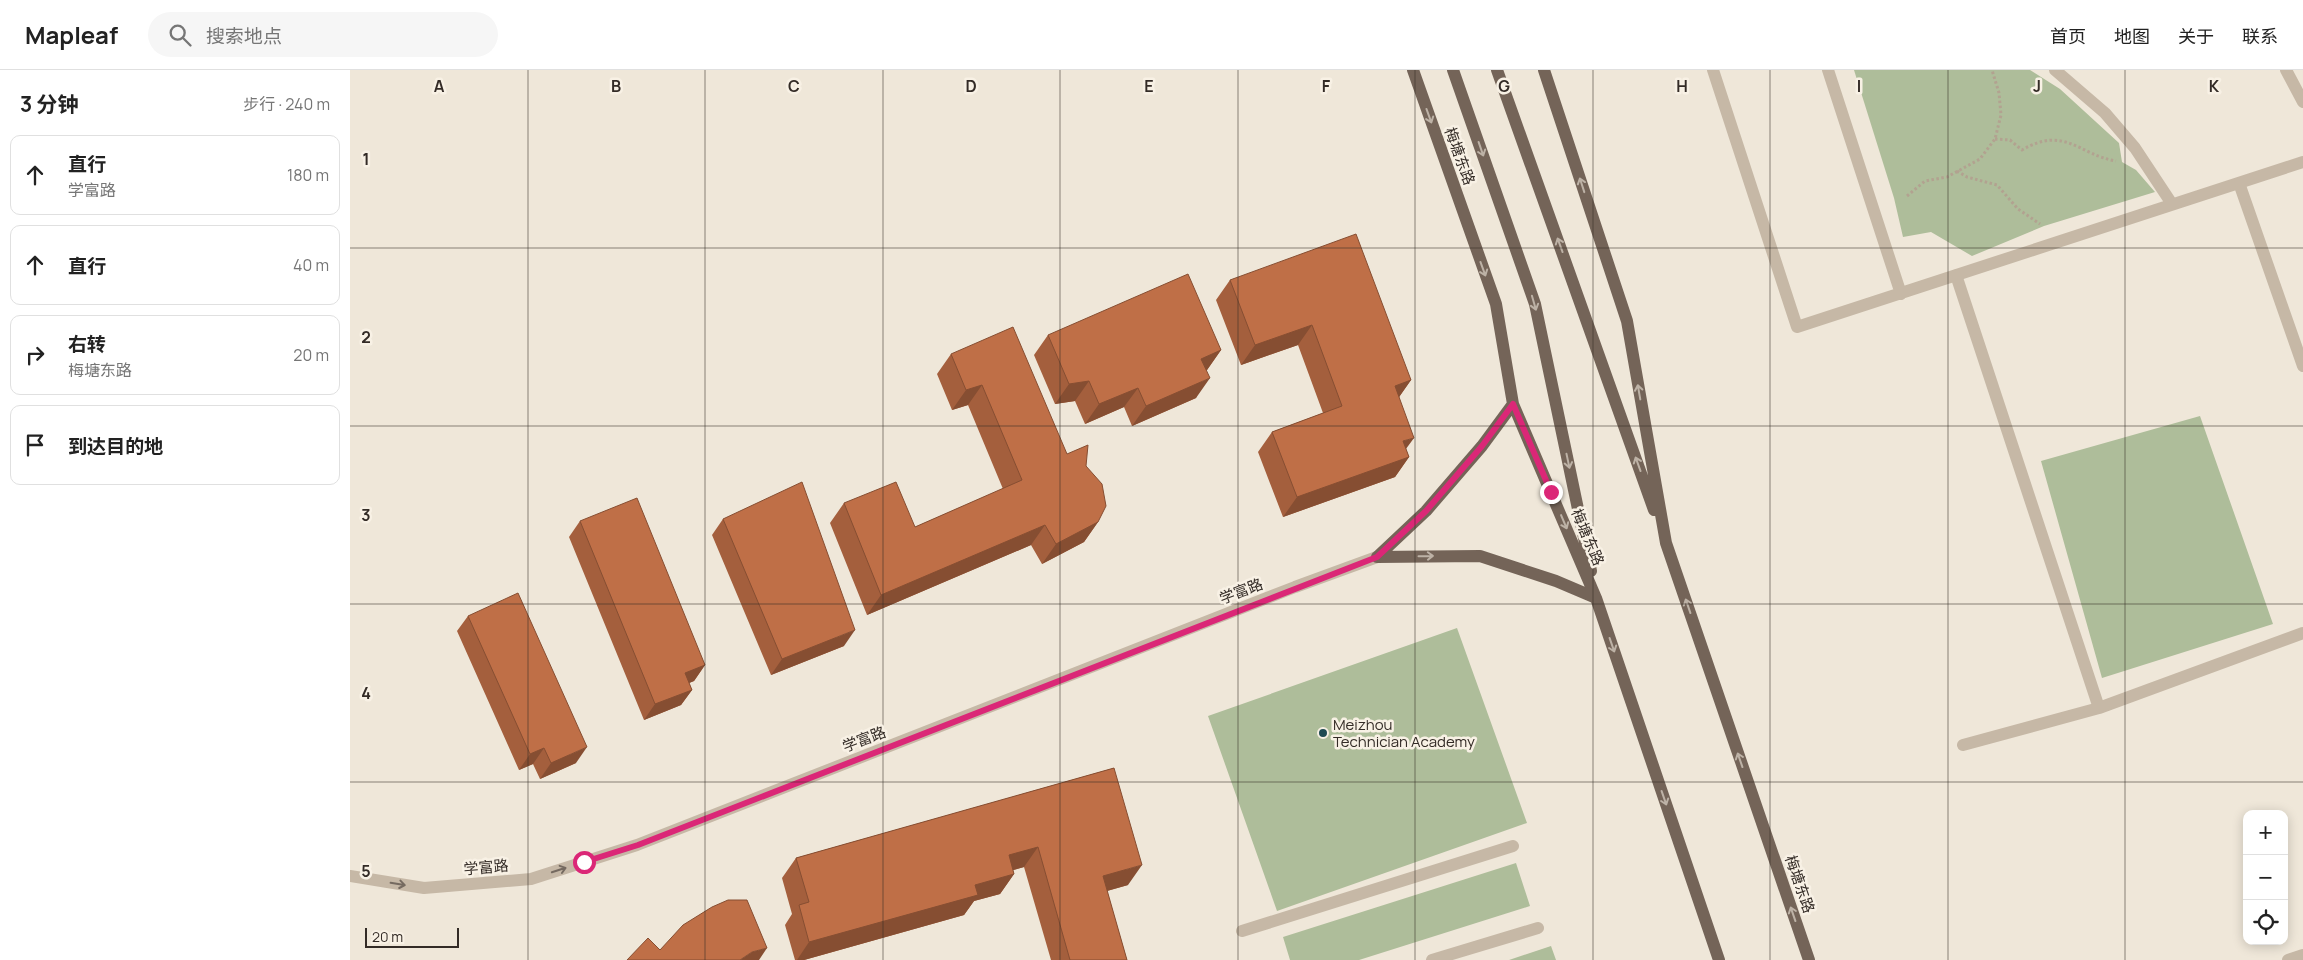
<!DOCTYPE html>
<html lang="zh">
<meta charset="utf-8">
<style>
:root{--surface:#fff;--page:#f6f6f6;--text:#222;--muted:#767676;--line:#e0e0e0}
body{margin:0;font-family:Manrope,"Noto Sans SC",sans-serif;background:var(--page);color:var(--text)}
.controls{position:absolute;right:15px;bottom:15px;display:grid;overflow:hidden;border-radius:10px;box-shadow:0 2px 12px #0003}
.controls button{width:45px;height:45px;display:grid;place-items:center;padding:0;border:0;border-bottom:1px solid var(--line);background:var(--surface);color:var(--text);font:25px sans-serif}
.scale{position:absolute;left:15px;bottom:12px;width:94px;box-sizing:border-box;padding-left:5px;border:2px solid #332b26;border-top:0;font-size:14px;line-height:18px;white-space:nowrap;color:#332b26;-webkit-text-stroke:4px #f8f1e5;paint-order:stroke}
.stop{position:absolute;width:15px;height:15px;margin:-11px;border:4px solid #db2777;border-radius:50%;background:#fff}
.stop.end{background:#db2777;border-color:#fff;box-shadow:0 1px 5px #0008}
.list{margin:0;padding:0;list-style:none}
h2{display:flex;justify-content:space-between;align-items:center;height:65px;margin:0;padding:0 20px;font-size:21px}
h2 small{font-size:16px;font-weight:400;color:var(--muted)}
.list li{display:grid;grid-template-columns:32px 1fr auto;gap:15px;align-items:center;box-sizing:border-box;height:80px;margin:0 10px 10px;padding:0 10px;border:1px solid var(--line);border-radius:10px}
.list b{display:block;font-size:19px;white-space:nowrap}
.list p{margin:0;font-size:16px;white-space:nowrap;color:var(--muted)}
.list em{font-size:16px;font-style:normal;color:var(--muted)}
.icon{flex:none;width:28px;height:28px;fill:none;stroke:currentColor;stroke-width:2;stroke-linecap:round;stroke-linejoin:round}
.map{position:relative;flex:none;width:1953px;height:890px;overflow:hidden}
header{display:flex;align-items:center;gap:30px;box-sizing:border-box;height:70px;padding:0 25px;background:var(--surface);border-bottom:1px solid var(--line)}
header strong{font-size:24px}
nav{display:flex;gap:28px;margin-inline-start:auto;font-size:18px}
.search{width:350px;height:45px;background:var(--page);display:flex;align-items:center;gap:12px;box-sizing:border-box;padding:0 18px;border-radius:28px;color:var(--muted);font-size:19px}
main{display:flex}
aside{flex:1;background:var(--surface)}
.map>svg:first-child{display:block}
</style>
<header>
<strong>Mapleaf</strong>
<div class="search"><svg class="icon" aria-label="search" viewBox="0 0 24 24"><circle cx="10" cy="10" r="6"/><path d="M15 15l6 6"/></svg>搜索地点</div>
<nav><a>首页</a><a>地图</a><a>关于</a><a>联系</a></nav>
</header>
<main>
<aside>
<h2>3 分钟<small>步行 · 240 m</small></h2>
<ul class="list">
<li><svg class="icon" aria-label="ahead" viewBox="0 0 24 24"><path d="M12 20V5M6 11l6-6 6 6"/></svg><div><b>直行</b><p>学富路</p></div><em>180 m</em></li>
<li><svg class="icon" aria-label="ahead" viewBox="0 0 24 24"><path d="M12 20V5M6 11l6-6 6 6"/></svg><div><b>直行</b></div><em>40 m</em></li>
<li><svg class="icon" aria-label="right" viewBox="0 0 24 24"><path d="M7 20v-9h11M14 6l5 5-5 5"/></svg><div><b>右转</b><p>梅塘东路</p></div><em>20 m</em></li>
<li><svg class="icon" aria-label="arrive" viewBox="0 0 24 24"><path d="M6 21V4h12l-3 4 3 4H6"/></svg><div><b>到达目的地</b></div></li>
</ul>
</aside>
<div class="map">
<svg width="1953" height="890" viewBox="0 0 1953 890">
<rect width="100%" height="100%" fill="#efe7d9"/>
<path fill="#aebd9a" d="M1504 0H1680L1710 19 1769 73 1772 92 1786 100 1805 122 1694 156 1622 186 1581 162 1553 167 1544 128Z
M1850 346 1923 554 1752 608 1691 391Z
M1107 558 1177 753 927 841 858 646Z
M1166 793 1180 836 1009 890H940L933 867Z
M1201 876 1206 890H1159Z"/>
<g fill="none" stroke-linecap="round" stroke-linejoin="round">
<path stroke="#b2a290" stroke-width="3" stroke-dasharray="2.5 2.5" stroke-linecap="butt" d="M1645 69 1660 70 1672 80C1715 55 1729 85 1766 91
M1607 101 1617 107 1647 115 1668 139 1690 154
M1557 126 1575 111 1597 107 1630 89 1645 69 1651 45 1649 23 1642 0"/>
<path stroke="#c6b8a6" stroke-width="12" d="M892 861 1163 776
M1082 890 1188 858"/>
<path stroke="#c6b8a6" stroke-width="12" d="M1363 0 1447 257 1953 92
M1478 0 1551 224
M1705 0 1755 43 1785 78 1822 134
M1936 0 1953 32
M1889 113 1953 296
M1606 205 1749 638
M1613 675 1749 638 1953 563
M1938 890 1953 885"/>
<path stroke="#c6b8a6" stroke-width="12" d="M0 806 74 818 181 809 287 775 945 517 1027 487"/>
<path stroke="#746458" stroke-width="12" d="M1063 0 1146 234 1163 334 1246 528 1369 890
M1103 0 1185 234 1241 501
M1147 0 1304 440
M1194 0 1277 251 1316 473 1459 890
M1027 487 1130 486 1206 511 1246 528
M1027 487 1076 441 1132 376 1163 334"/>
</g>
<path fill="#a45f3d" d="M880 210 1061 310 1049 327 1056 379 1059 387 1045 407 933 447 908 382 922 362 973 343 948 275 891 295 866 230Z
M698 265 871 280 857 300H856L846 328 782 356 774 337 735 354 725 331 705 334 684 285Z
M601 284 717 384 736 396 748 452 734 472 692 494 681 475 517 545 480 453 494 433 565 457 653 419 618 335 602 340 587 304Z
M373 449 494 576 421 605 362 465Z
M230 451 355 595 344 611 339 613 342 620 331 635 294 650 219 467Z
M118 546 226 693 190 709 183 694 169 700 107 561Z
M764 698 778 815 757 821 777 890H701L674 797 663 800 664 804 650 824 624 831 614 845 454 890H445L435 855 442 844 432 808 446 788Z"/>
<path fill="#864e32" d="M962 255 948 275 891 295 905 275Z
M871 280 857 300 837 309 851 289Z
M860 308 846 328 782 356 796 336Z
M1061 310 1047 330 1045 316Z
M739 311 725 331 705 334 719 314Z
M632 315 618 335 602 340 616 320Z
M788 318 774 337 735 354 749 334Z
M1064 368 1050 387 1053 371Z
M1059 387 1045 407 933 447 947 427Z
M748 452 734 472 692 494 706 474Z
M695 455 681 475 517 545 531 525Z
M505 560 494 576 421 605 432 589Z
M355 595 344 611 324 619 335 603Z
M342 620 331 635 294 650 305 634Z
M237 677 226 693 190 709 201 693Z
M194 678 183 694 169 700 180 684Z
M688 777 674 797 645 805 659 785Z
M792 795 778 815 739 826 753 806Z
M664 804 650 824 624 831 614 845 454 890H447L459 872 625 815Z
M417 878 409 890H390L402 882Z"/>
<path fill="#bf6f47" stroke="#864e32" d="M1006 164 1061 310 1045 316 1064 368 1053 371 1059 387 947 427 922 362 992 336 962 255 905 275 880 210Z
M838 204 871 280 851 289 860 308 796 336 788 318 749 334 739 311 719 314 698 265Z
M663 257 717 384 738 375 736 396 752 414 756 436 748 452 706 474 695 455 531 525 494 433 546 412 565 457 672 410 632 315 616 320 601 284Z
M452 412 505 560 432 589 373 449Z
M287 428 355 595 335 603 342 620 305 634 230 451Z
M168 523 237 677 201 693 194 678 180 684 118 546Z
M764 698 792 795 753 806 777 890H720L688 777 659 785 664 804 625 815 628 825 459 872 449 835 459 832 446 788Z
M378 830H397L417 878 402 882 390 890H277L298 868 310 880 333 855 362 837Z"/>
<defs><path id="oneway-shaft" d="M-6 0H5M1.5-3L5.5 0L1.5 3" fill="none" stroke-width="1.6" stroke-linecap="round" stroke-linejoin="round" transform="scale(1.25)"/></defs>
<g stroke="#bdb2a6">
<use href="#oneway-shaft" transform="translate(1079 46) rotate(70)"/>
<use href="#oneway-shaft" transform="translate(1131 79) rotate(71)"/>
<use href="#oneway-shaft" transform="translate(1232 115) rotate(-108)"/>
<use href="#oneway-shaft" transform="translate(1210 175) rotate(-110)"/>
<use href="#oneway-shaft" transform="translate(1133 199) rotate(70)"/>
<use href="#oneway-shaft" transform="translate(1184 233) rotate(74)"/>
<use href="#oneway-shaft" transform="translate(1289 322) rotate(-100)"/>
<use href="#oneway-shaft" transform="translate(1218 391) rotate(78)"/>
<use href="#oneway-shaft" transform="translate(1288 394) rotate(-110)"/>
<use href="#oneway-shaft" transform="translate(1214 452) rotate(67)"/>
<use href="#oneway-shaft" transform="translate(1076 486) rotate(-1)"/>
<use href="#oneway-shaft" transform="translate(1338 536) rotate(-109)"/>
<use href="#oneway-shaft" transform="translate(1262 575) rotate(71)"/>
<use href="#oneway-shaft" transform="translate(1390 690) rotate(-109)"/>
<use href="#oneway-shaft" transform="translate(1314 728) rotate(71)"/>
<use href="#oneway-shaft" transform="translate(1443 844) rotate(-109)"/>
</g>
<g stroke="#756a60">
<use href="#oneway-shaft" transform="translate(209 800) rotate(-18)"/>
<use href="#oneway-shaft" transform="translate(48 814) rotate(9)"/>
</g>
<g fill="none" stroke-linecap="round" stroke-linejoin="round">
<path stroke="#db2777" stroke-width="6" d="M234 792 288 775 1027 487 1076 441 1132 376 1163 334 1201 422"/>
</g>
<path fill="none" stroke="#332b26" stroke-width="1" stroke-opacity="0.55" d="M178 0V890M355 0V890M533 0V890M710 0V890M888 0V890M1065 0V890M1243 0V890M1420 0V890M1598 0V890M1775 0V890M0 178H1953M0 356H1953M0 534H1953M0 712H1953"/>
<circle fill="#1e4a52" stroke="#f8f1e5" stroke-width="2" cx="973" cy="663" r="5"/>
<g text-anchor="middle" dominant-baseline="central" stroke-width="5" stroke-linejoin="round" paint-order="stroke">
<g font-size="15" fill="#332b26" stroke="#f8f1e5">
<text transform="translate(1110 86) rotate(70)">梅塘东路</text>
<text transform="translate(1238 467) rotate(67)">梅塘东路</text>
<text transform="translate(891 521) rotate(-21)">学富路</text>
<text transform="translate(514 669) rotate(-21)">学富路</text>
<text transform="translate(136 797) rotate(-5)">学富路</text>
<text transform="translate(1450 814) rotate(71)">梅塘东路</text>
</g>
<g font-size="15" fill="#332b26" stroke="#f8f1e5" text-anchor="start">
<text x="983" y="654">Meizhou<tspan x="983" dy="17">Technician Academy</tspan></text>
</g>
</g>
<g font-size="16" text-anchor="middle" font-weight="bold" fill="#332b26" stroke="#f8f1e5" stroke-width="5" stroke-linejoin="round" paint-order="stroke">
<text x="89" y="22">A</text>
<text x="266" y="22">B</text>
<text x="444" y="22">C</text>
<text x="621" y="22">D</text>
<text x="799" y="22">E</text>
<text x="976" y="22">F</text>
<text x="1154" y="22">G</text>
<text x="1332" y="22">H</text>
<text x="1509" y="22">I</text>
<text x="1687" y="22">J</text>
<text x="1864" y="22">K</text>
<text x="16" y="95">1</text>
<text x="16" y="273">2</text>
<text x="16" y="451">3</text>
<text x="16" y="629">4</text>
<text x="16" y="807">5</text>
</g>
</svg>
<div class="controls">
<button>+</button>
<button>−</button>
<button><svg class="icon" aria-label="locate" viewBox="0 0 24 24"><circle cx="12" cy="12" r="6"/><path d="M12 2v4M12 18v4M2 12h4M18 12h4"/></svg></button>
</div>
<div class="scale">20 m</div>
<div class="stop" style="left:234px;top:792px"></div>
<div class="stop end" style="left:1201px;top:422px"></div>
</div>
</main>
